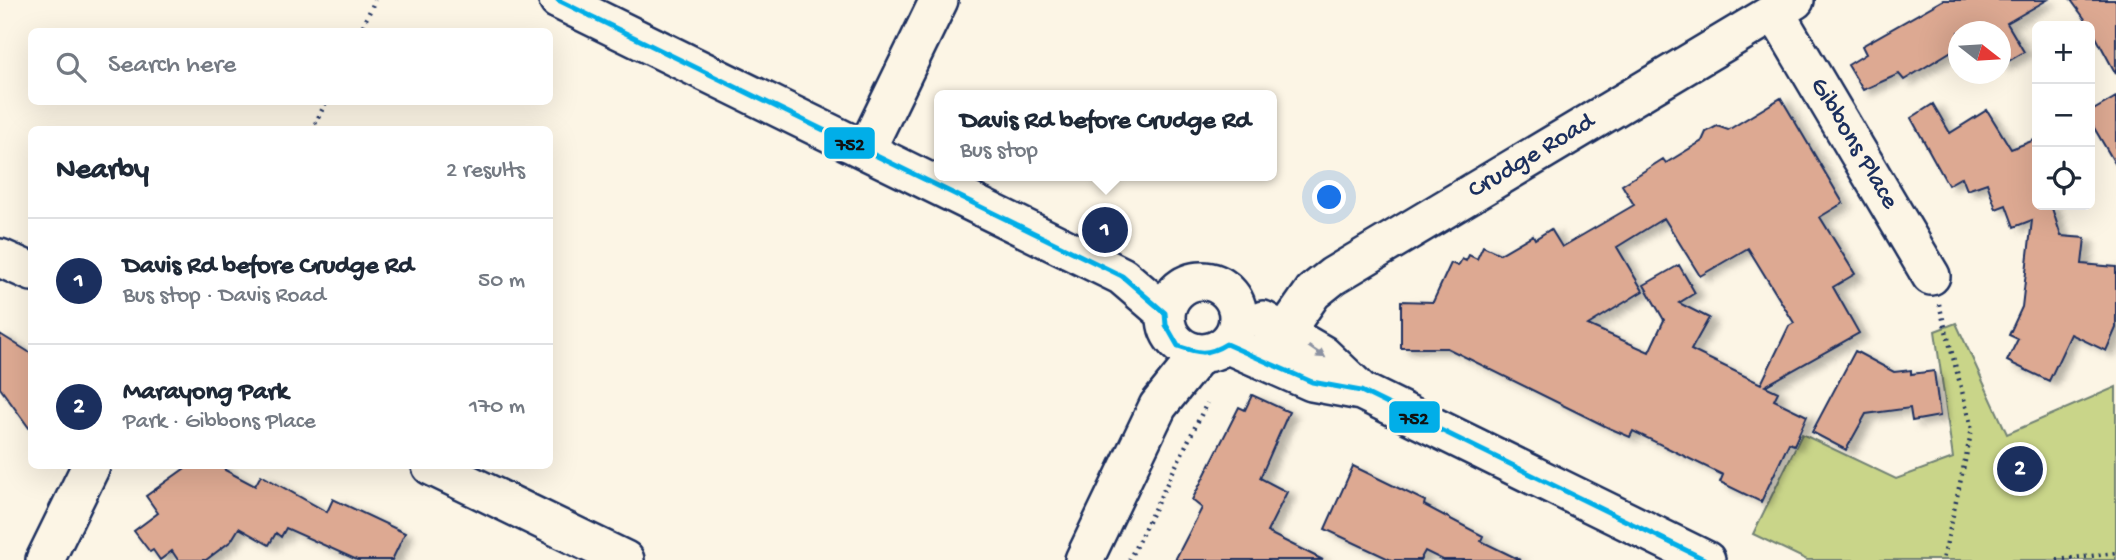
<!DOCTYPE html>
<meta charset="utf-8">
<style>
:root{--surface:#fff;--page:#f6f6f7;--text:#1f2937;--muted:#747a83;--line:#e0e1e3;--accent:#1b2f5e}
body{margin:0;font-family:"Gochi Hand",sans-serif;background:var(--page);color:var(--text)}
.controls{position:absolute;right:21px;top:21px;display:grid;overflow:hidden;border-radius:10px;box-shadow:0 7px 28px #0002}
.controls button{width:63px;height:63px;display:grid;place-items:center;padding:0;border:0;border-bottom:2px solid var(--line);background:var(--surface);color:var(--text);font:35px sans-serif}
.compass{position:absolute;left:1948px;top:21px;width:63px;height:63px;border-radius:50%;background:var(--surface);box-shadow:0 7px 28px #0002;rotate:107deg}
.you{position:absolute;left:1330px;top:198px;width:24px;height:24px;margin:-18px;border:5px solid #fff;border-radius:50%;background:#1a73e8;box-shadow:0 0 0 10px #1a73e833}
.badge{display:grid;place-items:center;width:46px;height:46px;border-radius:50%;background:var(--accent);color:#fff;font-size:23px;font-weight:700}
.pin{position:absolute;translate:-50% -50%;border:4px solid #fff;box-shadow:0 2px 7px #0006}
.popup{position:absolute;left:934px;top:90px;width:343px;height:91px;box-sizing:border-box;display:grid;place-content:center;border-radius:10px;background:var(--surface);filter:drop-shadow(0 2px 5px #0005);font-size:23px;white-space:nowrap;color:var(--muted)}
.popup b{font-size:26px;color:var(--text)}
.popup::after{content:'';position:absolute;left:50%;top:100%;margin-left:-14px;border:14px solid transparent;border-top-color:var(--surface)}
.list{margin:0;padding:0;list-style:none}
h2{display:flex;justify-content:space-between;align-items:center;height:91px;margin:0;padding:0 28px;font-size:30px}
h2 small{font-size:23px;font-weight:400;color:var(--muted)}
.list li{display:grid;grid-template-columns:46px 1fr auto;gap:21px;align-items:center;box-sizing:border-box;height:126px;padding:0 28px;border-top:2px solid var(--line)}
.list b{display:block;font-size:26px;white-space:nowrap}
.list p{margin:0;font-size:23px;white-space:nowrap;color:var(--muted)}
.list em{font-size:23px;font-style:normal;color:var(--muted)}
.icon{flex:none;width:38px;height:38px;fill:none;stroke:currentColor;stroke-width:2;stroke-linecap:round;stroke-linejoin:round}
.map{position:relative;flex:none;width:2116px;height:560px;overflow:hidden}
.search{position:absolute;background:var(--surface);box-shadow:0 7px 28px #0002;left:28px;top:28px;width:525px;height:77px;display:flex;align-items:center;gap:18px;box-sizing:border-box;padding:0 24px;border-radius:10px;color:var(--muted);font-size:26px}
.panel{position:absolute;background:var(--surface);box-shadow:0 7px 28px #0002;left:28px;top:126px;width:525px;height:343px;border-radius:10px}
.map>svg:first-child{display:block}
</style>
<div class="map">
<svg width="2116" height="560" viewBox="0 0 2116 560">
<defs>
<filter id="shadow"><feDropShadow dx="8" dy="4.5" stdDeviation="3.5" flood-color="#0004"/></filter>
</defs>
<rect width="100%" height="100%" fill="#fcf5e5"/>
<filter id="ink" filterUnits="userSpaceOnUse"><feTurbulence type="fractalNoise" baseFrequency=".0143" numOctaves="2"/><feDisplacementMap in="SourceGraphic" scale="14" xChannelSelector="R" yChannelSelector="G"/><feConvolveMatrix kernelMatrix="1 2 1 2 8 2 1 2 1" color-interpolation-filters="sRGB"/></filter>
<g filter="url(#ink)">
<path fill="#c9d589" stroke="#728274" stroke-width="2" d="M1956 323 2007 434 2116 387V560H1807L1753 534 1802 434 1896 479 1953 458 1935 331Z"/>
<path fill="#dda992" stroke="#1b2f5e" stroke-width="2" fill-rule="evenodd" filter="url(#shadow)" d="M1943 0H2047L2007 23 2024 52 2000 66V32H1958V47L1904 80 1899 74 1863 90 1848 65 1866 54 1862 46Z
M2071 0H2116V74L2090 26Z
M2116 97V165L2090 121V112Z
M1781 98 1843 203 1820 217 1855 274 1833 287 1859 333 1765 386 1778 392 1774 400 1807 416 1794 445 1789 443 1761 502 1720 482 1723 475 1633 431 1630 437 1609 428 1447 348H1401V301L1433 302 1451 263 1458 266 1462 259 1466 261 1469 255 1477 259 1483 246 1500 254 1533 235 1535 239 1551 229 1562 247 1634 205 1622 185 1663 159 1666 163 1702 141 1706 132 1717 126 1728 130ZM1664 218 1700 276 1748 248 1794 323 1789 326 1761 384 1691 350 1709 318 1679 303 1695 293 1679 265 1644 285 1664 320 1649 352 1588 325 1643 291 1617 247Z
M1933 104 1950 133 1987 110 2011 149 2037 139V205H2051L2061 236 2085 238 2082 264 2116 267V328L2106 351 2071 334 2049 381 2007 361 2018 339 2009 335 2022 307 2032 220 2014 227 2006 205 1996 209 1987 183 1967 190 1962 177 1948 185 1911 118Z
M0 334 32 354V432L0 388Z
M1855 351 1894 372 1911 370V374L1934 371 1940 416 1912 421 1910 408 1866 414 1846 450 1812 432Z
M1252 395 1289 412 1260 478 1287 492 1267 532 1323 560H1175L1202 508 1192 500 1239 407 1245 410Z
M188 466H224L225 470 255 486 261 475 327 512 333 499 405 533 392 560H357L286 528 281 537 276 533 269 545 239 528 231 541 206 560H178L172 551 160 560 153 550 150 552 134 531 158 513 146 496Z
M1353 466 1425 501 1424 505 1483 536 1481 541 1520 560H1443L1425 551 1420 560H1391L1325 529Z"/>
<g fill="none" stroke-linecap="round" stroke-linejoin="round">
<g stroke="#1b2f5e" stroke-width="42">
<path id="minor" d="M558 0 1122 276 1165 313
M1775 12 1931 276
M866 150 939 0
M0 258 32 272
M1166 317a36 36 0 1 1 72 0a36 36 0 1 1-72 0Z
M1263 320 1322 354 1361 391
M1285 332 1313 292 1333 276 1795 0
M1226 344 1312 382 1361 391 1706 560
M431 466 625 560
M45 560 91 466
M1084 560 1158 406 1200 354"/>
</g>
<path stroke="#1b2f5e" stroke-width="4.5" stroke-dasharray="2 5" stroke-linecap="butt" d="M360 32 375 0
M312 130 326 102
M1939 304 1972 429 1943 560
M1129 560 1207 403
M2057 560 2116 553"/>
<use href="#minor" stroke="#fcf5e5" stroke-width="37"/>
<g stroke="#fcf5e5" stroke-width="10">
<path id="bus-1" d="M558 0 1122 276 1165 313 1166 325 1178 346C1198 353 1207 356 1226 344L1312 382 1361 391 1706 560"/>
</g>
<use href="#bus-1" stroke="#01aee8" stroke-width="5"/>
</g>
<defs><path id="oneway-solid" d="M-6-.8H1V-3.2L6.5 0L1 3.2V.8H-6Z" transform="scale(1.75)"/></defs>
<use fill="#8c92a2" href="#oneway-solid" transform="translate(1317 352) rotate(34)"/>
</g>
<g text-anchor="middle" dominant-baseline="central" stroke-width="5" stroke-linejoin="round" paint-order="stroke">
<g font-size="26" fill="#1b2f5e" stroke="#fcf5e5">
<text transform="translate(1853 144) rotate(59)">Gibbons Place</text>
<text transform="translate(1532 157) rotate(-31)">Crudge Road</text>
</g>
</g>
<g stroke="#fcf5e5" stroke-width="2.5">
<rect x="823" y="126" width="53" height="34" rx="7" fill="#01aee8"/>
<rect x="1388" y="400" width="53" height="34" rx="7" fill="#01aee8"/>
</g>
<g font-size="19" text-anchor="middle" font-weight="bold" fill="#111">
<text x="850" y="150">752</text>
<text x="1414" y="424">752</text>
</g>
</svg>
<div class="controls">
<button>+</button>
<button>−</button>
<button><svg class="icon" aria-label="locate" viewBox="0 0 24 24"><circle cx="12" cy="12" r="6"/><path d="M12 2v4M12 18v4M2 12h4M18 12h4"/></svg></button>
</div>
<svg class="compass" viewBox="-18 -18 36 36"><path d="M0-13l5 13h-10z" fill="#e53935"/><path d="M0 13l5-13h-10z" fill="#747a83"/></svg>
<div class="you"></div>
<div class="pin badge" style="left:1105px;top:230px">1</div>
<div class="popup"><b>Davis Rd before Crudge Rd</b>Bus stop</div>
<div class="pin badge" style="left:2020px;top:469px">2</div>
<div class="search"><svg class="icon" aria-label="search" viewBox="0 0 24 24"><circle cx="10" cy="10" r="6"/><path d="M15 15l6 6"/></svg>Search here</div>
<section class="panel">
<h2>Nearby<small>2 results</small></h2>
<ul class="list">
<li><span class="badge">1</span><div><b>Davis Rd before Crudge Rd</b><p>Bus stop · Davis Road</p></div><em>50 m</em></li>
<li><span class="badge">2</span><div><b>Marayong Park</b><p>Park · Gibbons Place</p></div><em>170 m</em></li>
</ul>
</section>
</div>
